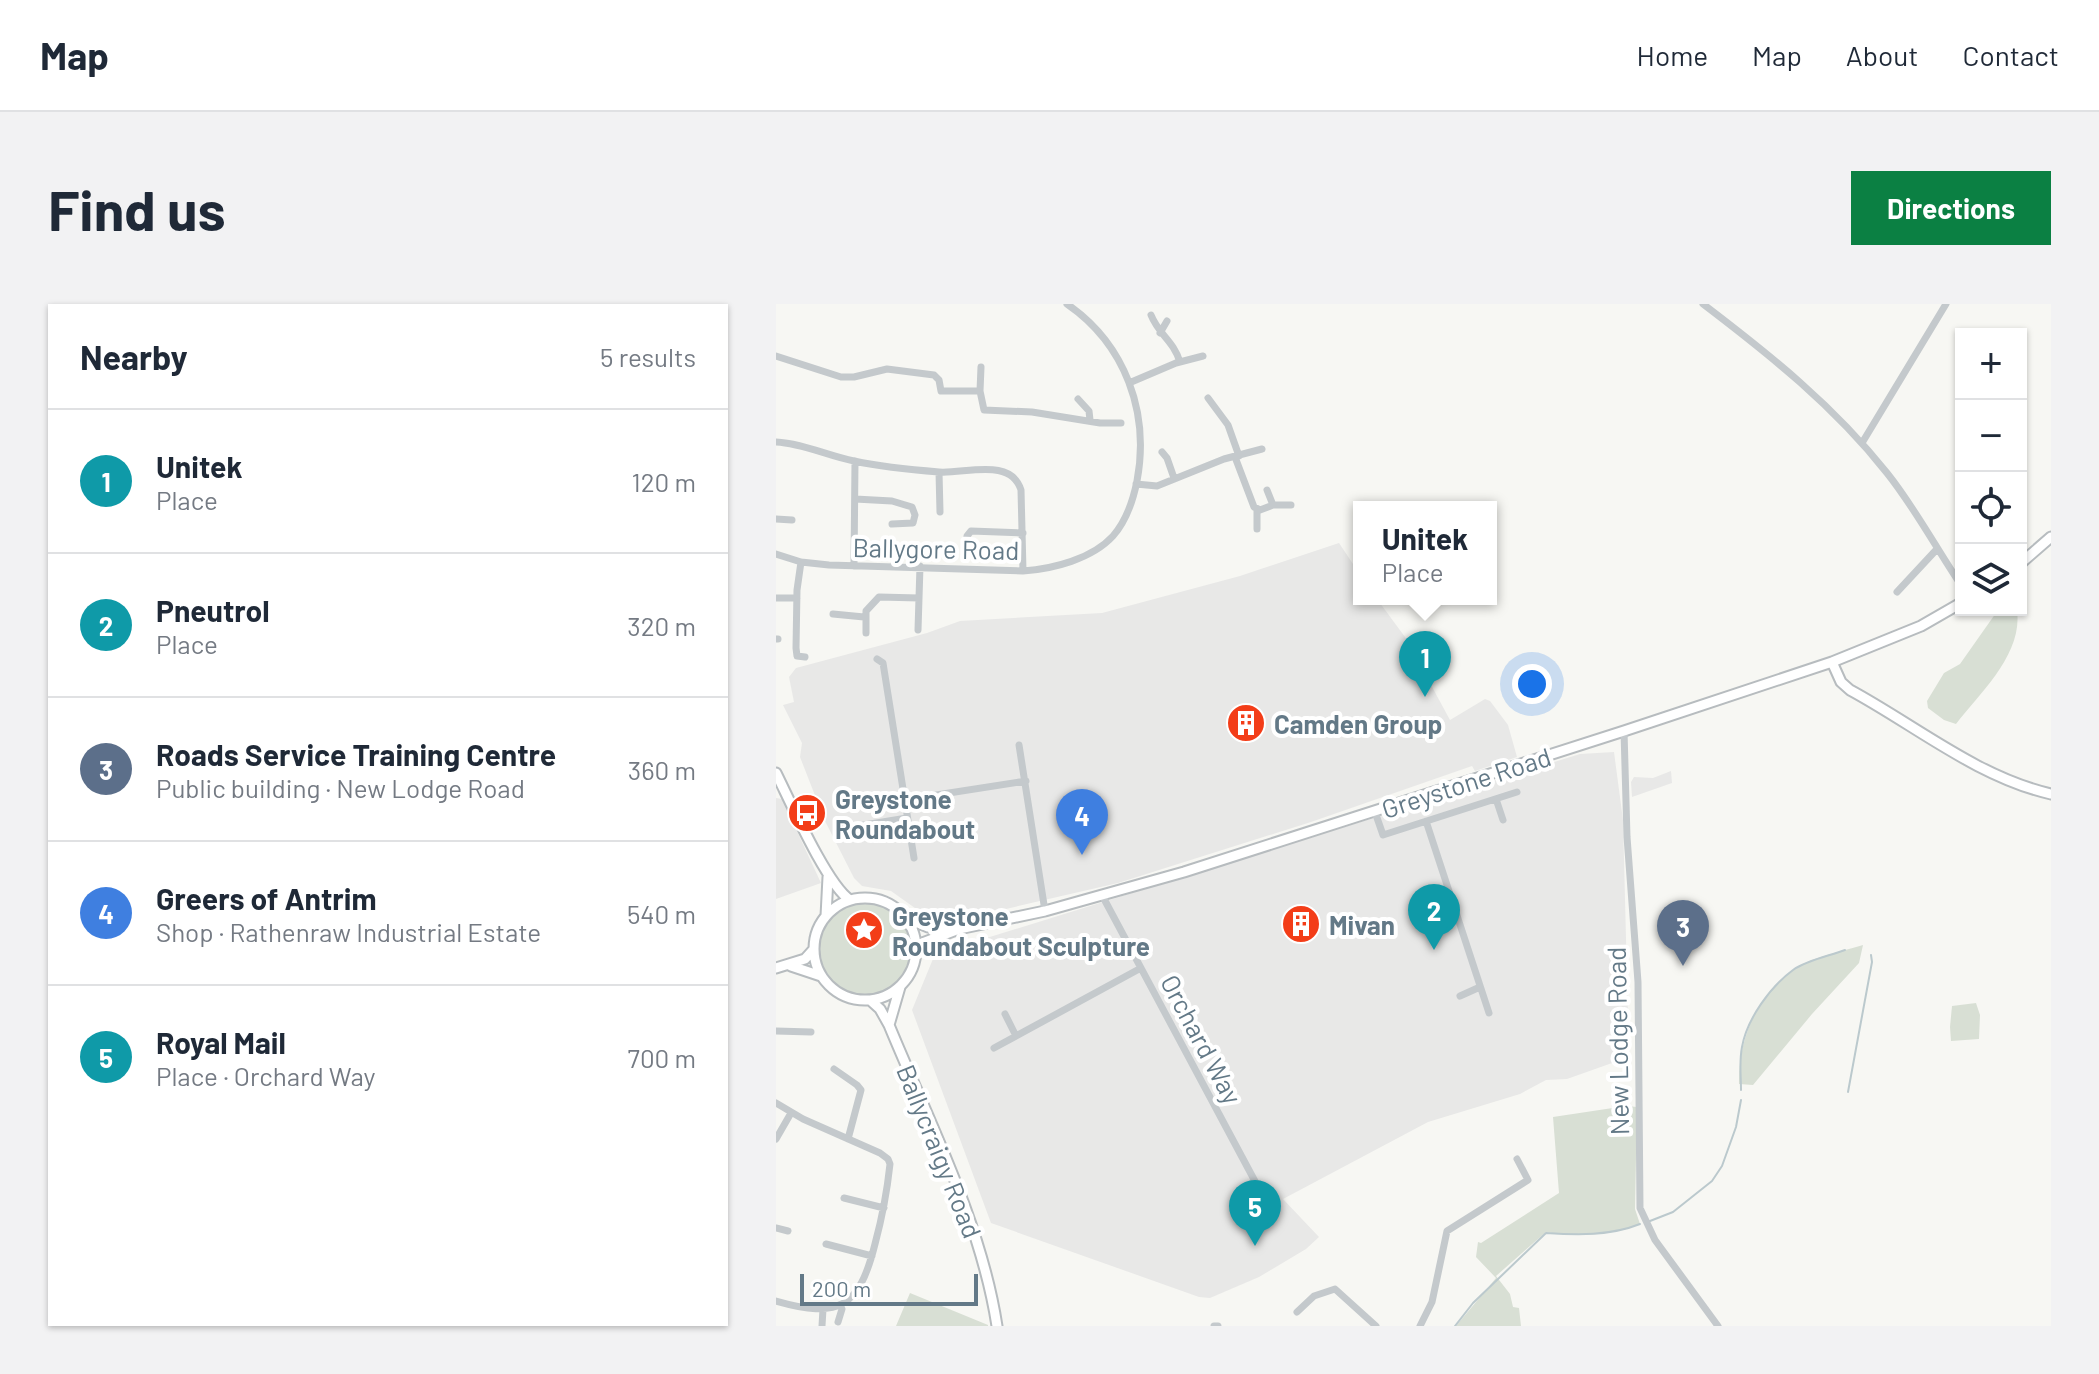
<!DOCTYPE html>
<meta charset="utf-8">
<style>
:root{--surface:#fff;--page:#f2f2f3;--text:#1f2937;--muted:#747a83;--line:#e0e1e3;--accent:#0b8043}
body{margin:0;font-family:Barlow,sans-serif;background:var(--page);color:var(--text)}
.controls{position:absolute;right:24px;top:24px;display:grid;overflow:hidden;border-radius:0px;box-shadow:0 2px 6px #0004}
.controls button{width:72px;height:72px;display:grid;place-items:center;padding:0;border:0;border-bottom:2px solid var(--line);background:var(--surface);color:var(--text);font:40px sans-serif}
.scale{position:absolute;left:24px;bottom:20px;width:178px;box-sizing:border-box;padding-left:8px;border:4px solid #637987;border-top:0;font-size:22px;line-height:28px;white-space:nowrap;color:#637987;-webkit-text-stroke:6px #fff;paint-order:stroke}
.you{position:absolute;left:756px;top:380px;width:28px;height:28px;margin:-20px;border:6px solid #fff;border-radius:50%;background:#1a73e8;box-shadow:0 0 0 12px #1a73e833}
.badge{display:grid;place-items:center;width:52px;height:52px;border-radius:50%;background:var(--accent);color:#fff;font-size:26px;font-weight:700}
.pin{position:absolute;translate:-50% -66px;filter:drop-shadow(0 2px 4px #0008)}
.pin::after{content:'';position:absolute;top:42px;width:28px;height:24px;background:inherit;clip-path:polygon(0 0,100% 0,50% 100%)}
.popup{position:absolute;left:577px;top:197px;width:144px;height:104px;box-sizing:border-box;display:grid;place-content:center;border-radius:0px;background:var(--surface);filter:drop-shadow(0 2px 6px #0005);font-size:26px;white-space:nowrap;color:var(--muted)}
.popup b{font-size:30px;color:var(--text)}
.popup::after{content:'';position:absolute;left:50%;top:100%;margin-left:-16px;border:16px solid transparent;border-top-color:var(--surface)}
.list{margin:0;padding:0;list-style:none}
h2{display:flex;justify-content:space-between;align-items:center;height:104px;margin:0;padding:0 32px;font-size:34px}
h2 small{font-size:26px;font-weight:400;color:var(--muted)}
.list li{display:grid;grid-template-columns:52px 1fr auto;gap:24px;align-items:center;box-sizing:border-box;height:144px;padding:0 32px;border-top:2px solid var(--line)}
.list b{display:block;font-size:30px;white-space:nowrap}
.list p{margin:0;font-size:26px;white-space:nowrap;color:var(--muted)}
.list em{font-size:26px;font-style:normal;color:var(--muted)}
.icon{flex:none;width:44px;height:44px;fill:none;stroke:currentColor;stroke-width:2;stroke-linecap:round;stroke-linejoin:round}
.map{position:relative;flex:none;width:1275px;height:1022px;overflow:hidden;border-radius:0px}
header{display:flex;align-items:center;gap:48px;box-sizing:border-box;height:112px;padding:0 40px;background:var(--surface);border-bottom:2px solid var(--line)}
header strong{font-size:38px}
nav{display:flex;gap:44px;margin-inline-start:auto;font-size:28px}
.intro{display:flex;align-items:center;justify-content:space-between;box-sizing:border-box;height:192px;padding:0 48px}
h1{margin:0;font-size:56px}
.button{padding:20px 36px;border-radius:0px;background:var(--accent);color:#fff;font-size:28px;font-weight:700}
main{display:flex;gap:48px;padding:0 48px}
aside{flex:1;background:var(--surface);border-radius:0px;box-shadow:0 2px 6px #0004}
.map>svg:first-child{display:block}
</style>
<header>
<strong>Map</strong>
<nav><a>Home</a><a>Map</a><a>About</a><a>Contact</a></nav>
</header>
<div class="intro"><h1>Find us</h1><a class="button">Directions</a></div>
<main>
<aside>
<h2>Nearby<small>5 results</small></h2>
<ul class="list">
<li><span class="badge" style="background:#0f9aa8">1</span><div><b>Unitek</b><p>Place</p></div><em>120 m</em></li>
<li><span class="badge" style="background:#0f9aa8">2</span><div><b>Pneutrol</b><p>Place</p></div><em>320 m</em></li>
<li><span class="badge" style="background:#5c6f8a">3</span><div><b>Roads Service Training Centre</b><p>Public building · New Lodge Road</p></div><em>360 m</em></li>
<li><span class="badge" style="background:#3f7fe0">4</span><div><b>Greers of Antrim</b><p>Shop · Rathenraw Industrial Estate</p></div><em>540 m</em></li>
<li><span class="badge" style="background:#0f9aa8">5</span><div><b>Royal Mail</b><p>Place · Orchard Way</p></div><em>700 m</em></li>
</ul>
</aside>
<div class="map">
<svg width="1275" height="1022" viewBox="0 0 1275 1022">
<rect width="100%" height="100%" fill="#f7f7f3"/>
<path fill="#e8e8e7" d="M563 239 583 269V295H601L629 333 674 416 709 395 714 397 732 421 741 453 699 467 696 462 535 518 342 579 182 616 165 617 153 614 115 587 86 582 78 574 49 517 24 453 26 439 7 401 18 398 13 373 20 364 151 329 184 317 326 309 464 272Z
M838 448 847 516 853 753 791 775 770 776 744 790 652 818 507 895 543 933 530 945 483 973 434 994 423 993 215 919 136 706 159 650 804 450Z
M895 467 896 479 856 493 855 478 858 473 877 474Z
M0 494 6 495 45 579 0 595Z"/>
<path fill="#d8dfd4" d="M1222 306H1241C1247 350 1205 388 1180 420L1168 416 1152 404 1151 397 1168 369 1184 360Z
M42 645a47 47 0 1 1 94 0a47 47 0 1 1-94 0Z
M1087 641 1083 659 1036 710 977 781 963 780C962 737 980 692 1017 666 1035 653 1065 648 1087 641Z
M1200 699 1204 711 1203 735 1175 737 1174 723 1176 702Z
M850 802 861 803 859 905 864 920C836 932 799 933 770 928L720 972 734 990 737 1003 743 1004 745 1022H680L720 974 700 953 702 938 705 939 783 889 777 813Z
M134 989 212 1021V1022H120Z"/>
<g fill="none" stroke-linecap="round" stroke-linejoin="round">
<path stroke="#bbc9cd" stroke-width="2" d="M965 786C965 771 963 758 966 743 971 715 994 683 1017 666 1031 656 1053 652 1069 646
M1072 788 1096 658 1095 651
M874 917 897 908 936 877 946 862 960 823 965 796
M679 1022 697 999 770 929C801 931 834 932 864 920"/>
<g stroke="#b7bcbf" stroke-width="13">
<path id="major" d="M1245 259 1275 233
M1056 358 1065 378 1074 386C1139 421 1201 473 1275 490
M0 469C14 497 51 581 74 596
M38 645a51 51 0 1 1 102 0a51 51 0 1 1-102 0Z
M50 612 52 573
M133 615 152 623 176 625
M141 641 183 625 269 607 408 568 848 427 1056 358 1145 322 1185 299
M15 662 45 672
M0 664 29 655 38 645
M94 696 104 705 113 721C153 818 205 918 221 1022
M113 721 124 683"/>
</g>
<path stroke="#c4c9cc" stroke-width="7" d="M927 0C994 51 1058 102 1111 169 1139 204 1160 244 1185 281
M375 11C383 31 397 36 404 58
M384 29 391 17
M0 52 65 73H78L111 65 158 71 163 76 165 87H204L208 106 256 108 324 119H345
M353 79 400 59 427 52
M204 87 205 63
M432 94 452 121 463 152
M302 95 313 107 314 116
M0 138C26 139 52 152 78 157 102 162 138 166 163 168 189 170 235 153 245 186L247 267
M1086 139 1170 0
M386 148 391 154 398 174
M459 153 478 203 484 206 497 201H515
M163 168 164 208
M360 180 381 182 448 155 486 145
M491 186 497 201
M79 195 116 197 136 203 139 211 137 219 116 220
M481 205V225
M0 215 16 216
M0 250 25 258 53 261 247 267C277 265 316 255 337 232 351 216 357 197 361 177 374 108 349 40 291 0
M191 250V232L195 227 247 229
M25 258 21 286 20 344 21 352 29 353
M78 262 79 157
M1121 288 1161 245
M0 294H21
M57 310 88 313
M142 326 144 262
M90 329V307L103 293 143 294
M0 335H2
M101 355 107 359 138 554
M848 427 851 533 862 678 864 904 879 936 942 1022
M243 441 269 607
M720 495 727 516
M128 496 250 477
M599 508 607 531 741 488
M650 517 713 709
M82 522 131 514
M327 593 489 896
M684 692 704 683
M229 710 240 732
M0 727 35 728
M218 744 365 664
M58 765 81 781 85 786 72 835
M0 799 27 815 104 849 112 855 114 860C111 888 106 914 99 940 83 1004 63 1015 0 997
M0 835 15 809
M68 894 108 904
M0 924 12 927
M50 940 96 952
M521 1008 538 992 559 985 600 1022
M62 1018 66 1005 63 1001
M46 1022 47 1005
M438 1022H442
M644 1022 656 998 671 927 752 876 741 855"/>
<use href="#major" stroke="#fff" stroke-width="9"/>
</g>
<defs>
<g id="building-disc" transform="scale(2)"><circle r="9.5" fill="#f33d18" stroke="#fff"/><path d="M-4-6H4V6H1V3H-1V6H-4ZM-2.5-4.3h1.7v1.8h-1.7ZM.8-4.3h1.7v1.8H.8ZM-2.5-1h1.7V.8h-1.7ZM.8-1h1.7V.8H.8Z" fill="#fff"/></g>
<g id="bus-disc" transform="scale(2)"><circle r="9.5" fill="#f33d18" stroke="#fff"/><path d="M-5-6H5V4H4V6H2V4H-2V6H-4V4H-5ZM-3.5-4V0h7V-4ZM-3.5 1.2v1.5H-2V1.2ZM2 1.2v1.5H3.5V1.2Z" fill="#fff"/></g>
<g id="sight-disc" transform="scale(2)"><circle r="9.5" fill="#f33d18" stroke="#fff"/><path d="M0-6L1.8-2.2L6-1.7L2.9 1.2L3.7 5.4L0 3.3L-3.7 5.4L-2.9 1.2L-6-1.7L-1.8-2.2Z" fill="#fff"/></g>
</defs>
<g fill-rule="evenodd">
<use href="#building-disc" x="470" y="419"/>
<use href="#bus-disc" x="31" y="509"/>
<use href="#building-disc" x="525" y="620"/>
<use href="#sight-disc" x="88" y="626"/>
</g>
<g text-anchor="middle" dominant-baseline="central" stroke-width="8" stroke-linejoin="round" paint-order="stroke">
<g font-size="26" fill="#637987" stroke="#fff">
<text transform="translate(160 244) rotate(1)">Ballygore Road</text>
<text transform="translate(690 478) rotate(-18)">Greystone Road</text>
<text transform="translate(426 735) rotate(62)">Orchard Way</text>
<text transform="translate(841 737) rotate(-91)">New Lodge Road</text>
<text transform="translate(164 847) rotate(68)">Ballycraigy Road</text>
</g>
<g font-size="26" font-weight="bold" fill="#637987" stroke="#fff" text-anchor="start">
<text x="498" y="419">Camden Group</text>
<text x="59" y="494">Greystone<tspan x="59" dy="30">Roundabout</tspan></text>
<text x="116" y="611">Greystone<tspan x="116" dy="30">Roundabout Sculpture</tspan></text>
<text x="553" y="620">Mivan</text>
</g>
</g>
</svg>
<div class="controls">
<button>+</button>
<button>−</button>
<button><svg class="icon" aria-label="locate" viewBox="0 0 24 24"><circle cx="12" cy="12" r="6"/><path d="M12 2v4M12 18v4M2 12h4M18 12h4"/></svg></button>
<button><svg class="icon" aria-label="layers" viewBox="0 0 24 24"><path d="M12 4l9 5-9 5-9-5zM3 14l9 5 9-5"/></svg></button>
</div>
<div class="scale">200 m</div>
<div class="you"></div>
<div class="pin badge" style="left:649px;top:393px;background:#0f9aa8">1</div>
<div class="popup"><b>Unitek</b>Place</div>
<div class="pin badge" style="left:658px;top:646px;background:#0f9aa8">2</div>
<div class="pin badge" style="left:907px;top:662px;background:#5c6f8a">3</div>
<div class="pin badge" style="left:306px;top:551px;background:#3f7fe0">4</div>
<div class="pin badge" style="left:479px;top:942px;background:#0f9aa8">5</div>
</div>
</main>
